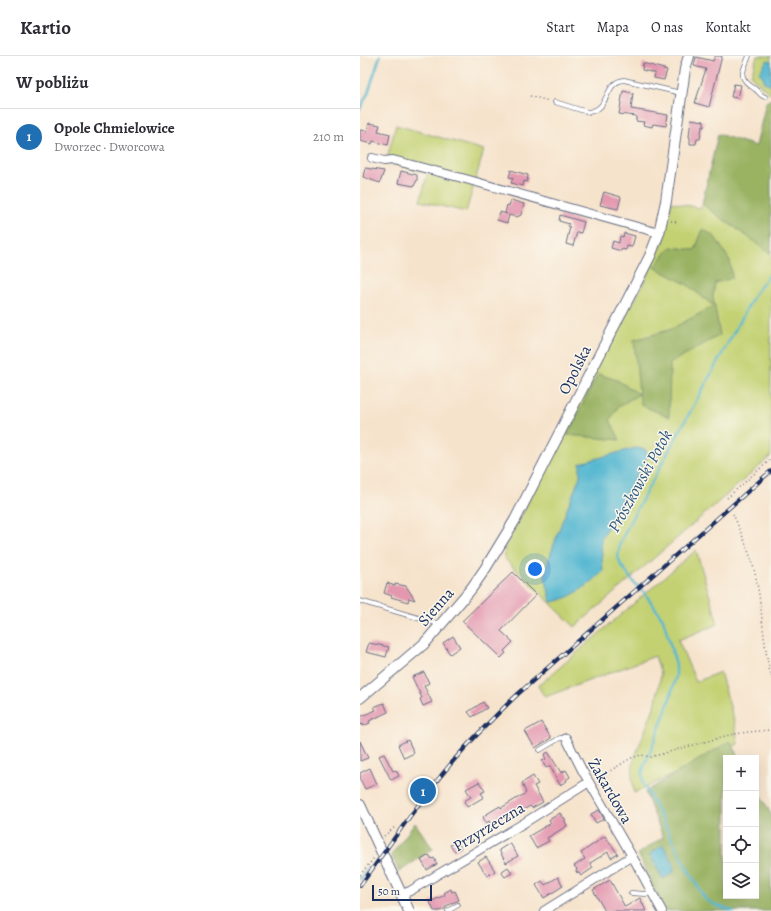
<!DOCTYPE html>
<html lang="pl">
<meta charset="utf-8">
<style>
:root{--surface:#fff;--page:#f2f2f3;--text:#2b2b33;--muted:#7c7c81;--line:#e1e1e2;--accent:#1f6fb2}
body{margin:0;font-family:Alegreya,serif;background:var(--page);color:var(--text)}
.controls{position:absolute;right:12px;bottom:12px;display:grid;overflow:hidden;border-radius:0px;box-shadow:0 4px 16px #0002}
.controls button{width:36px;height:36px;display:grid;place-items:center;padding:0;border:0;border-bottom:1px solid var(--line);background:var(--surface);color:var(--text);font:20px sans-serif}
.scale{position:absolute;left:12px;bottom:10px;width:60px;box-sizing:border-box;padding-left:4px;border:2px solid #1b2f5e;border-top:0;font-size:11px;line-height:14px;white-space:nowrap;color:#1b2f5e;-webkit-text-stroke:3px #fbf7ec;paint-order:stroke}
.you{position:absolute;left:175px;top:513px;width:14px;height:14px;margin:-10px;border:3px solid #fff;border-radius:50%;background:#1a73e8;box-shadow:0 0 0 6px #1a73e833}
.badge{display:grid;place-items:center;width:26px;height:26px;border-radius:50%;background:var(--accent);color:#fff;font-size:13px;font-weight:700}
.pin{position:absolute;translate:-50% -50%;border:2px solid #fff;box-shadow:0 1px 4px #0006}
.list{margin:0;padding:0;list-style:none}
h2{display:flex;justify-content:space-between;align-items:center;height:52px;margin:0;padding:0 16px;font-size:17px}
h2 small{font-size:13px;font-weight:400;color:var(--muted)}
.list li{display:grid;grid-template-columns:26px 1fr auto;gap:12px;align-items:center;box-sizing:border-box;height:56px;padding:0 16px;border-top:1px solid var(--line)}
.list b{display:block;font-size:15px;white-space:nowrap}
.list p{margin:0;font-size:13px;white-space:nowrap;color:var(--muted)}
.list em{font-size:13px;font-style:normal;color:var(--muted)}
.icon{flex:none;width:22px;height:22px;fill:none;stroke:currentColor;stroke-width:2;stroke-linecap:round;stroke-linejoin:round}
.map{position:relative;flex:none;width:411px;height:855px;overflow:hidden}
header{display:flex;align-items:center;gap:24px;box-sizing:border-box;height:56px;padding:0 20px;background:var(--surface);border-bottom:1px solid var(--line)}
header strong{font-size:19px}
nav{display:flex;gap:22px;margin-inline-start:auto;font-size:14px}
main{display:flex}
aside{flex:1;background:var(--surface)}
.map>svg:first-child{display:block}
</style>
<header>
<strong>Kartio</strong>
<nav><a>Start</a><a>Mapa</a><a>O nas</a><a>Kontakt</a></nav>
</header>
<main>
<aside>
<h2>W pobliżu<small></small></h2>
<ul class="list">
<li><span class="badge">1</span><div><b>Opole Chmielowice</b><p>Dworzec · Dworcowa</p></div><em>210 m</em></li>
</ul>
</aside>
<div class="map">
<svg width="411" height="855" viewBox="0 0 411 855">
<rect width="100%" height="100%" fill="#fbf7ec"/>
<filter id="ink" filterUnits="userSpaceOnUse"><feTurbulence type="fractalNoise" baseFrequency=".025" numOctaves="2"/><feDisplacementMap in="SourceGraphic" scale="8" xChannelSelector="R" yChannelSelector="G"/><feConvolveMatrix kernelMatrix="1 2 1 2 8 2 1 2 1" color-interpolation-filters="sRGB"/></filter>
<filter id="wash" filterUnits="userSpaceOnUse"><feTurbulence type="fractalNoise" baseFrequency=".012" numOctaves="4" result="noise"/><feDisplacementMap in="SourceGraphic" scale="16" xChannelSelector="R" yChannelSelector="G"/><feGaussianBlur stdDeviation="0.9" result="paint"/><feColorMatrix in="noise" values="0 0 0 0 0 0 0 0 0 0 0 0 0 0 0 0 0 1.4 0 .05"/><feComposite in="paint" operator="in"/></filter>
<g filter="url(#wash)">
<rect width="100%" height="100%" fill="#f6e3cc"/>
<path fill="#c3d172" stroke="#6f8068" d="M397 0H411V39L391 20Z
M36 69 124 94 106 156 60 145 68 117 26 106Z
M311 146 340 152 342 148 353 156 411 175V400L215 571 145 503 144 492 159 465 254 269 275 244 304 185Z
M336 494 358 568 318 584 336 626 360 616 375 668 378 688 274 737 272 723 273 706 296 646 301 618 295 600 185 641 178 630Z"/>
<path fill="#9ab364" stroke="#5a7161" d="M411 43V196L410 197 342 148 358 78 396 90 406 46Z
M343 173 355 181 370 205 372 222 355 227 353 241 360 279 310 307 309 361 281 349 279 338 258 351 250 364 260 384 207 379 238 318 257 324 279 338 274 284 309 274 354 250 326 228 294 211 311 191 335 194Z
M370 685 380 702H366V840H396V731L411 758V855H304L278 798 303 781 285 736Z
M55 767 73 793 39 816 31 799Z"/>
<path fill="#51b6d0" stroke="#367297" d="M407 4 411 5V30L403 25V20L399 17Z
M275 392 285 393 288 400 256 454 241 484 243 515C233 527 207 545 191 546L185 520 188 506 198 476 220 420V407Z
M303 789 314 809 313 816 303 823 290 798Z"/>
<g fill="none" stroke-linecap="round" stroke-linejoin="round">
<path stroke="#51b6d0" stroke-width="2.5" d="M0 53 8 37 20 0
M0 823 8 812
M373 855 355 849 345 843 327 812 283 727 282 719 284 710 297 679 310 642 316 620V609L303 563 283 535 275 528 261 509 258 501 260 487 272 462 396 236 409 220 411 214"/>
</g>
<g id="blocks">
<path fill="#e398b0" d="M355 0H362L349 51 335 47 346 13 334 10 336 1 353 5Z
M283 7 307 14 304 24 294 22 295 17 282 14Z
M374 28 381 29 378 42 371 41Z
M263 35 273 37 271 53 308 59 306 70 293 68 292 71 283 69 284 66 276 65V60L259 58Z
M331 63 344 65V71H342L340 83H337L336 88H330V81H329Z
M9 67 20 69 18 75 30 78 28 89 13 85 12 88 0 85V74L7 75Z
M5 112 24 115 20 127 3 121Z
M151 114 168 119 167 126 164 125 163 130 151 127 153 122 149 121Z
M41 115 57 119V124L54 130 38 127Z
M244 136 261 141 258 153 240 149Z
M151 144 164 148 161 159 157 161 149 159 147 167 137 164 140 156 147 158 145 157 147 149 149 150Z
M200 159 224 166 221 177 217 176 213 190 206 188 210 171 208 170 209 168 199 165Z
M264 177 275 180 272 191 267 190 266 194 261 193V195L251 192 253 185 259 187 260 180 263 181Z
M153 516 176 539 141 575 153 586 144 595 146 597 141 602 102 565Z
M27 527 35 530V528L46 530 55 544 49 542 48 546 31 541 32 540 24 537Z
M93 580 100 591 90 598 83 587Z
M9 587 29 591 26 601 6 596Z
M64 616 69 627 64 630 72 646 63 650 60 643 62 642 52 621Z
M123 646 127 652 112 661 108 656Z
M24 647 28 656 9 665 10 667 3 670V668L0 669V661L16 654 14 651Z
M181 666 191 682 175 692 165 675Z
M48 684 54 697 44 702 38 689Z
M0 685 8 702 0 705Z
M188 696 200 715 201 717 206 714 210 721 206 724 207 725 200 729 190 710 186 712 182 705 186 703 184 699Z
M24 698 33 715 36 714 39 720 31 724 19 700Z
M10 712 17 728 5 733 0 723V717Z
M173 720 178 728 174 730 183 746 172 752 170 750 158 757 157 755 154 756 131 770 129 765 126 767 123 761 125 759 140 750 141 752 166 737 162 727Z
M119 726 125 735 121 737 124 741 107 751 104 745 111 741 106 733Z
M239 754 244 763 236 767 231 758Z
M200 757 202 761 205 762V765L207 770 187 782 189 785 176 792 169 780 191 767 189 764Z
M245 780 258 798 251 802 248 796 230 807 233 812 221 820 219 817 216 816 217 813 214 810 225 803 221 797Z
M97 785 101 792 94 795 90 789Z
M150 787 158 800 146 807 139 794Z
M69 799 72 803 74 802 77 808 67 814 61 804Z
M126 801 135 815 127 820 118 806Z
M148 811 152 817 145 821 141 816Z
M198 821 203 830 184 842 176 829 182 825 185 829Z
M250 824 265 851 280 842 286 855H245L233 834Z
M91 833 92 836 95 835 99 844 86 850V852L80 855H74L70 846 85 839 84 837Z"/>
</g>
</g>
<g filter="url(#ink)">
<use href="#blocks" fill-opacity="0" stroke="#686e84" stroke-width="1"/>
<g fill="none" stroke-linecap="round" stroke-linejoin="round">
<g stroke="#686e84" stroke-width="5.5">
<path id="service" d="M389 0C382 18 377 21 395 33 399 36 401 40 405 41
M195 46 227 56C251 55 243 26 264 24L321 37
M0 545 79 568
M180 694 200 682H206
M271 837 285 838 292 837
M88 855 98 849"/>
</g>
<g stroke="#686e84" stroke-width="10">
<path id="minor" d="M12 102 24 105 33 104 102 122 299 177
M206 682 222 714 276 807 302 855
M42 838 50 835 164 767 229 726
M184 855 272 800"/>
</g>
<g stroke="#686e84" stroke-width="12">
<path id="tertiary" d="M0 642 65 587 111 533 125 513 155 464 290 200 299 177 306 145 325 13 329 0
M0 749 49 855"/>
</g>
<path stroke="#686e84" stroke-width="1.5" stroke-dasharray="1 3" stroke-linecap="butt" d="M170 40 189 45
M311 165 317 166
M367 442 411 403
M373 458C381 476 389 495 394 513 403 549 402 585 411 621
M237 723 271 702 281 699 291 701 369 679 388 676 411 674
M24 780 35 771
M0 819 14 802"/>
<use href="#service" stroke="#fff" stroke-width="4"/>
<use href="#minor" stroke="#fff" stroke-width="8"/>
<use href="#tertiary" stroke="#fff" stroke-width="10"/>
<g stroke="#1b2f5e" stroke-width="4">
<path id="rail" d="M0 830C29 790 57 748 89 710 110 685 134 661 158 638L411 415"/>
</g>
<use href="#rail" stroke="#fbf7ec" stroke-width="2.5" stroke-dasharray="8" stroke-linecap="butt"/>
</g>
</g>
<g text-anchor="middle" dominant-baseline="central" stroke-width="3" stroke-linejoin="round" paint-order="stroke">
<g font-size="16" fill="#1b2f5e" stroke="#fbf7ec">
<text transform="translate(215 314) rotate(-63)">Opolska</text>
<text transform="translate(76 551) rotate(-49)">Sienna</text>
<text transform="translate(250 735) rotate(60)">Żakardowa</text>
<text transform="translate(129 771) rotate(-31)">Przyrzeczna</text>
</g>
<g font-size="17" font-style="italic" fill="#2b5880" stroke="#fbf7ec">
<text transform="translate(280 425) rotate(-61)">Prószkowski Potok</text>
</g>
</g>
</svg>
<div class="controls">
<button>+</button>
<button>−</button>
<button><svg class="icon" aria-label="locate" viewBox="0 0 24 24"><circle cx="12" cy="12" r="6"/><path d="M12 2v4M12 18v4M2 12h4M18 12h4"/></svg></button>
<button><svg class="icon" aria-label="layers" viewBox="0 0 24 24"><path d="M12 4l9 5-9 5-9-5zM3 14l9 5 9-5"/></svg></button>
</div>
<div class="scale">50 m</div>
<div class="you"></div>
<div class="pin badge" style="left:63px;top:735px">1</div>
</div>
</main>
